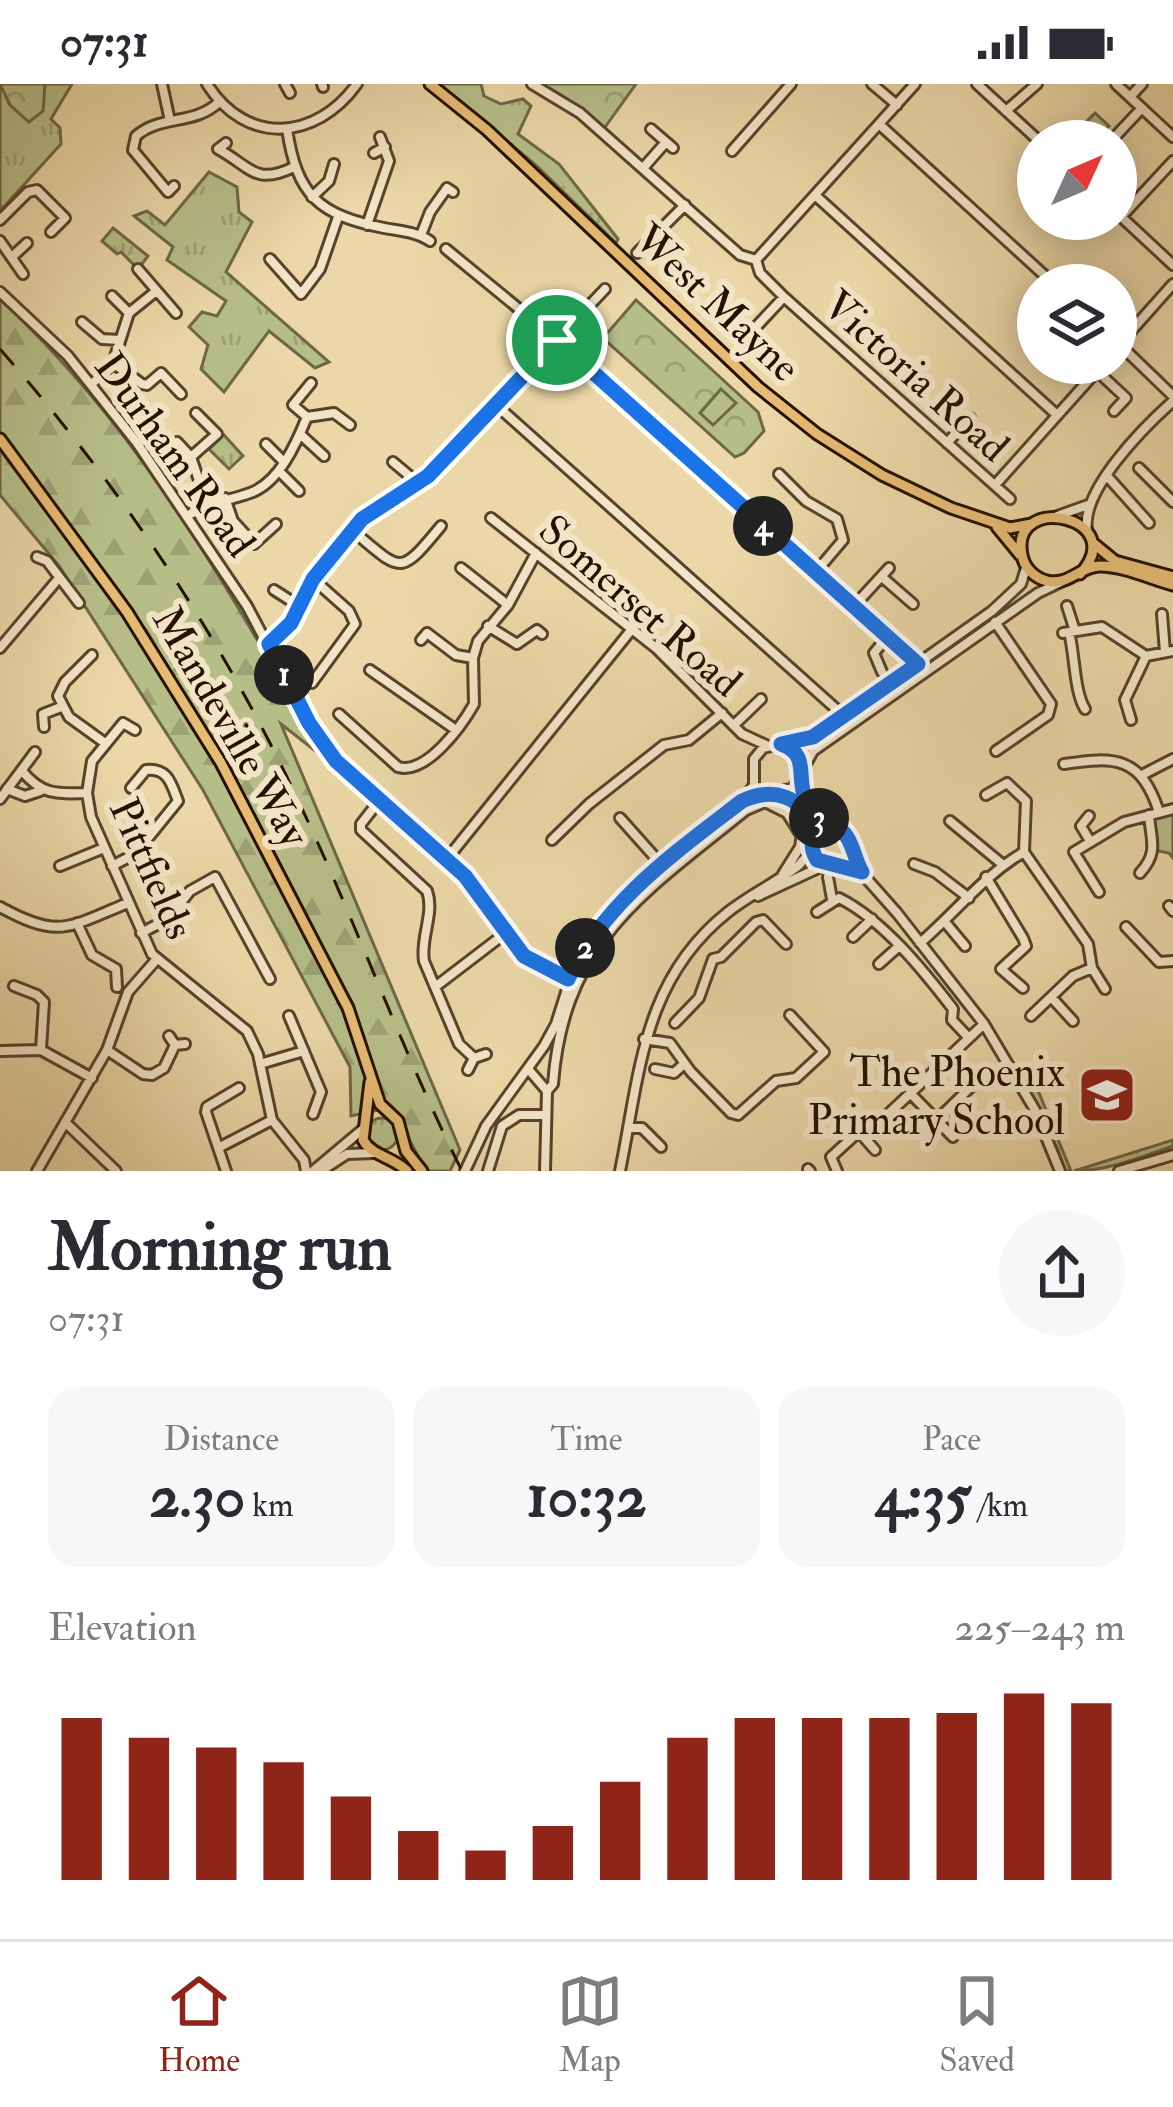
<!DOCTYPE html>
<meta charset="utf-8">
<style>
:root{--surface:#fff;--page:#f7f7f7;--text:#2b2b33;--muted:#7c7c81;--line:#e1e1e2;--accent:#8f2418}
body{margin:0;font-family:"IM FELL Double Pica",serif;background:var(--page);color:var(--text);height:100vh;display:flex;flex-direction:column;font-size:45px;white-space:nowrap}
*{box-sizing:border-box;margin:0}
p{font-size:39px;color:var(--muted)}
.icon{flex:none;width:66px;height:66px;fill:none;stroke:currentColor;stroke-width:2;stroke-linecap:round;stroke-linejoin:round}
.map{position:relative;height:1087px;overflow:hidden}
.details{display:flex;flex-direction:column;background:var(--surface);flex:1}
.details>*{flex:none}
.needle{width:78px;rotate:46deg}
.tools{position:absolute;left:1017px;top:36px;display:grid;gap:24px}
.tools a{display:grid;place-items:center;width:120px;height:120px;border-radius:50%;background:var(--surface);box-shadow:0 6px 30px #0003;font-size:60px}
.pin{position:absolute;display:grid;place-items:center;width:102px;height:102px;color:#fff;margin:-51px;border:6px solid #fff;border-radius:50%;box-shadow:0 3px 12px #0007}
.km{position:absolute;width:60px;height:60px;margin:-30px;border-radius:50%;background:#222;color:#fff;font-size:33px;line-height:60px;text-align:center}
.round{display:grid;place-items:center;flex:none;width:126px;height:126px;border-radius:63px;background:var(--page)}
.head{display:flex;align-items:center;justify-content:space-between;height:204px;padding:0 48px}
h1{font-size:66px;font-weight:800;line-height:90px}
.metrics{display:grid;grid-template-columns:repeat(3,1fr);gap:18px;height:204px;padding:12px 48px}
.metrics div{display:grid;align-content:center;border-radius:30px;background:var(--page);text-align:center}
.metrics b{font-size:60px;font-weight:800}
.metrics small{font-size:33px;font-weight:400}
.metrics p{font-size:33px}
.chart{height:336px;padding:24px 48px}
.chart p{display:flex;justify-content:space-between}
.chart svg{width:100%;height:216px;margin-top:12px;stroke:var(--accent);stroke-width:6}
.status{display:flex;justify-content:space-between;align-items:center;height:84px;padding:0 60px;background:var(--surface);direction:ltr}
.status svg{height:33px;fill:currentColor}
.dock{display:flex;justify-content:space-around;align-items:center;height:168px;border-top:3px solid var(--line);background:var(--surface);font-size:33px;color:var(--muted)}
.dock a{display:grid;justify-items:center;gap:6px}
.dock .active{color:var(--accent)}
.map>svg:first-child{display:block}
.grass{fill:url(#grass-tufts);stroke:#6e6745;stroke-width:3}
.forest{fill:url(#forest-firs);stroke:#6e6745;stroke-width:3}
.park{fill:url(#park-crowns);stroke:#6e6745;stroke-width:3}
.pitch{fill:#b6be88;stroke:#6e6745;stroke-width:3}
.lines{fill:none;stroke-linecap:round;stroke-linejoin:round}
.minor-casing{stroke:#57422b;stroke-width:14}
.major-casing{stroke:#261002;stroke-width:15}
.minor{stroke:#f2e5c6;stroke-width:8}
.major{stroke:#e6bc74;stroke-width:9}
.rail{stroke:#261002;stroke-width:3;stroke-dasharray:21 21;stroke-linecap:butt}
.route-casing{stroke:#fff;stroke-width:24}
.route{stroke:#1a73e8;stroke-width:15}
.labels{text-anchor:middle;stroke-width:12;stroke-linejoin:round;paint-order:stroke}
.street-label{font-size:42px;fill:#261002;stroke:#f2e5c6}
.poi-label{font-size:42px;fill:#261002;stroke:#f2e5c6;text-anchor:end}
</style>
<div class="status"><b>07:31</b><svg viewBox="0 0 49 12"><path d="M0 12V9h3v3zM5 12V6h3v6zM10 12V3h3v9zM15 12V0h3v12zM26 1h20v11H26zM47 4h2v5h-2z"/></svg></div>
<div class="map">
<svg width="1173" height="1087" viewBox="0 0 1173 1087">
<defs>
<pattern id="grass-tufts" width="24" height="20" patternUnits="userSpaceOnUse" patternTransform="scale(3)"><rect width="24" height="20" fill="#b6be88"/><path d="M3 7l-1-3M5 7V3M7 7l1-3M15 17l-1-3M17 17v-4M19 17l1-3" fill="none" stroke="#9ca274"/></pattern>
<pattern id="forest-firs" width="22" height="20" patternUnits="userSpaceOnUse" patternTransform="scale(3)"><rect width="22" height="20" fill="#b6be88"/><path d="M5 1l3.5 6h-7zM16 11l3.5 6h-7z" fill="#9ca274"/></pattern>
<pattern id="park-crowns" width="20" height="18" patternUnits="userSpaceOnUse" patternTransform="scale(3)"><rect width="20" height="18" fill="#b6be88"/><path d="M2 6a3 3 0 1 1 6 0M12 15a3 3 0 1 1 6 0" fill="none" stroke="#9ca274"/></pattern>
</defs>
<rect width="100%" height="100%" fill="#ebd7a7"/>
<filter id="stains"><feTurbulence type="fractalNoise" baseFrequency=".00167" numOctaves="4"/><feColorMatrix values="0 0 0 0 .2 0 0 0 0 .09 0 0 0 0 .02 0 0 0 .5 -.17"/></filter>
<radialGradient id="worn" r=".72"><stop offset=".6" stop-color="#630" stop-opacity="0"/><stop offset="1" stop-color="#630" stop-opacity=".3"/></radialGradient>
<!-- grass -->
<path class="grass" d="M 0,0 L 72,0 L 51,35 L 60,44 L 61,60 L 0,127 Z
M 439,0 L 481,0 L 484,12 L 501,20 L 523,15 L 531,22 L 518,50 L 559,80 L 618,155 L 616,159 L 537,82 Z
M 209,88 L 237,103 L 239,128 L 252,138 L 226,188 L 329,278 L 315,284 L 269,247 L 224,308 L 201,285 L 208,261 L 189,243 L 202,228 L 217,232 L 226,217 L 167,176 L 173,163 L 134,132 L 147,127 L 165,141 Z
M 113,144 L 148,172 L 138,185 L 121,168 L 117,170 L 102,157 Z
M 224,351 L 243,372 L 229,385 L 209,365 Z
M 1028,982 L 1071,1087 L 1062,1087 L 1018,989 Z
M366 1050a16 16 0 1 1 32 0a16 16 0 1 1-32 0Z
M 1173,1056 L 1173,1062 C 1141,1073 1108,1087 1074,1087 Z"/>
<!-- forest -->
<path class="forest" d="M 0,215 C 145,350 229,508 327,676 L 281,640 L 460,1066 L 450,1087 L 426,1087 L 392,1023 L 351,1032 L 350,983 L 203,706 L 59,482 L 0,411 Z"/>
<!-- park -->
<path class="park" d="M 0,0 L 45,0 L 43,27 L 29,38 L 10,21 Z
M 541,0 L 636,0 L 603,46 Z
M 1095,29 L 1109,42 L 1095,57 L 1057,57 L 1067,47 L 1073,51 Z
M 636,216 L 758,328 L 764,347 L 744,369 L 735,373 L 603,254 Z
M 1173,725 L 1173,774 L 1169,769 L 1153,766 L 1149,731 Z"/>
<!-- pitch -->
<path class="pitch" d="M 721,305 L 736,319 L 713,341 L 700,329 Z"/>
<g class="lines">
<!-- minor casing -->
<g class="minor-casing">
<path id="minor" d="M 162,0 L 170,37
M 207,0 C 246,62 316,57 357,0
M 285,0 L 290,9
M 322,0 L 323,3
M 532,0 L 580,29 L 740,171 L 756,176 L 760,189 L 784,213 L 1010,415
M 872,0 L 897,21
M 977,0 L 1039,57
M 1116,0 L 1173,53
M 1130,13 L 1142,0
M 1006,27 L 1037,0
M 879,40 L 1055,201
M 287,45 C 297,112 319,131 384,144 C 400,147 417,148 430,157
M 651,45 L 673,64
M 1111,57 L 1142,24
M 226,59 L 218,65 C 251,83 255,102 294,83
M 732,67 L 791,0
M 374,69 L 385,63
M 644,83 L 666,58
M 174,102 L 168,108 L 133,66 L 136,52 C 162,30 194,42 219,18
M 815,111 L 1057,331
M 312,113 L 329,97 L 334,80
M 1116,128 L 1173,181
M 1121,133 L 1173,77
M 0,136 L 28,108 L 37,106 L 65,134 L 51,148
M 367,141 L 389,77 L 380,53
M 421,151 L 430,128 L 447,104 L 453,108
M 0,157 L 23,190
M 446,165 L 557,256 L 918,580
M 637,169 L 685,121
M 13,172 L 27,159
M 270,175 L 301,210 L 320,185 L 338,133
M 756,176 L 915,0
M 138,185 L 176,229
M 0,208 L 68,272 L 137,359 L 247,522 L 309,639 L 336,677 L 463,790 L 484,814 L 524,872 L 568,895
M 112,212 L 129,229
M 82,238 L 102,255 L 120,256
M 754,245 L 784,213
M 1132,246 L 1173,200
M 1116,257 L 1173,312
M 113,279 L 142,300 L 147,301 L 161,289 L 181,310
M 1097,287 L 1126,314 L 1114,327
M 92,300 L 113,279 L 129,229 L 155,208
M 494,319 L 844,632
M 307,333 L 334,329 L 350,341
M 300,350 L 324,372
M 177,358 L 191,373 L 207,420
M 947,359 L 970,334
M 266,360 L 283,377
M 191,373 L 217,350 L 196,329
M 393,378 L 418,399
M 1139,384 L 1173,418
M 279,387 L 299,407
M 779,390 L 806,417 L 837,435 L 843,456 L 815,489
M 1107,392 L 1149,439
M 995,401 L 1104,279
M 225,414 L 233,437 L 254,460 L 276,440
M 187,432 C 211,417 225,418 250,409 C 279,399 296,360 307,333 L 293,321 L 311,299
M 1057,432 L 1088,421
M 491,434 L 656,564 L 742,650 L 766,661
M 1087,446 C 1081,406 1144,343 1173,317
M 353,447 C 402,488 399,493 441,442
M 37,473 L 47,477 L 79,519
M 461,484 L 508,521
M 882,493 L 913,520
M 274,506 L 299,522
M 854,522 L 889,484
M 1067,522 L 1075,547
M 1162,530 L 1165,568
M 995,538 L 1051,620 L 1048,631 L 996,667
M 488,542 L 517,560 L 537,546 L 542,550
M 1069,548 C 1075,571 1074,607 1085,625
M 1063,549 L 1102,543 L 1146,572
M 421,556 L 427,549 L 456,571 L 473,574
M 269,560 L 291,539 L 313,495 L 362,435 L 428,392 L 605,205
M 0,564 L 59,494
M 92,571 L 65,598 L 58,612 L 69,633 L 105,659
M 370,586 L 456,646
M 882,588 L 874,569 L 888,552
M 312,599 L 355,540 L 349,527 L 313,495
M 339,630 L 398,683 C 426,691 461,643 474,620 L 473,574 L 478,557 L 508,521 L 536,469
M 1131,636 L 1125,616 L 1146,572 L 1173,567
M 734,641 L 761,615
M 44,643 L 43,630 L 61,623
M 135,646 L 123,639 L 92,677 L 87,709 L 91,733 L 152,870 L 247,947 L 258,970 L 272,1036 L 304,1076 L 306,1087
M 782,660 C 814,674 794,711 818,734 C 825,741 836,743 844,748 L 860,785
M 1064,680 C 1116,672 1141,673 1159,728
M 22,687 C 42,711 56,710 87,709
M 1142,691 L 1173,675
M 7,705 L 25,712 L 40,707
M 747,711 L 754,701 L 754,675 L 763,664 L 817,651 L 992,527 L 1021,500 L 1026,484
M 782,711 L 804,729 L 811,755
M 0,715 L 35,668
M 379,717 L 361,740 L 361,746 L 427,807 C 435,829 420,854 424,877 L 459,960 L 474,974 L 468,986
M 1089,732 L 1081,742 L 1090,757
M 620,734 L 661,780
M 950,737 L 1002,780
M 552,756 L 589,720 L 664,661 L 689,656 L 722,629
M 1024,768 L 1088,860 L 1092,884 L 1073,892 L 1031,932
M 446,776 L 632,545
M 914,780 L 935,788 L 969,814
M 60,782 L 104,764
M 112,782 L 135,770 L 178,717 C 171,699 168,684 146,686 L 131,704
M 1140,789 C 1159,768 1151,757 1149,731
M 783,790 L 800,763 L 802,750
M 828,793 L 832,815
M 986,793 L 1023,854 L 1026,862 L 1001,885 L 1023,904
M 1099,808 L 1074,768 L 1124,738 L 1173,725
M 758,812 L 825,781
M 1169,822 L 1173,827
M 0,823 C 60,856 68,843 128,819
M 817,828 L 839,814 C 883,836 923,886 953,925 L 952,936 L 969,954
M 945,838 L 965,862
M 77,839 L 92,871 L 116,885 L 117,903
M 1126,843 L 1159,878 L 1173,877
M 141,849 L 168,835 L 190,807 L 215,793 L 270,895
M 853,853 L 872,835
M 920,859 C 955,829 984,791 1024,768 L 1026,717 L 1007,699 L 986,711
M 879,880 L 898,863
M 1092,884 L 1105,905
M 14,902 L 37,911 L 44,918 L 41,965
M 435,903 L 507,848
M 1052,914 L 1073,937
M 289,932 L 321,1008 L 313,1030
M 675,939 L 699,914 L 713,875 L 721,873 L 756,838 L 763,836 L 786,860
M 169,952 L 175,961 L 185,960
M 644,955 L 670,959 L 691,988 L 731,1029 L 738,1031 L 776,997 L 796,994 L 824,968 L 790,931
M 107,966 L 143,990 L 152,991 L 164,984 L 175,961
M 0,967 L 41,966 L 92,994
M 474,974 L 486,970
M 260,980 L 304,967
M 655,985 L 674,989 L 684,980
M 529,986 L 547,1007
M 911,1010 L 953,1053
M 937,1036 L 989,985
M 65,1038 L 116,1087
M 628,1044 L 642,1044 L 661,1063
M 861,1050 L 875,1066
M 220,1063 L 272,1036
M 808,1085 L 810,1087
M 37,1087 L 107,966 L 128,908 L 156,876
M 226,1087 L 206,1028 L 207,1023 L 239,1004
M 313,1087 L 363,1045
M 321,1087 L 347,1070 L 375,1069
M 465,1087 L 486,1042 L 544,962 L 556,940 L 574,883 L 612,828 L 644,795 L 742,717 L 793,704 L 813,667 L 1038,509 L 1061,498
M 488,1087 L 502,1042 L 519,1031 L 546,1031
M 545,1087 L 547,1007 L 553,1000 C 564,856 644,809 746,726 L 765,718 L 787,729 L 817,776 L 858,785 L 897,829 L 984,940 L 1035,1026 L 1060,1087
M 620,1087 C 640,990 642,896 728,828 C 750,811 775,799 798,782 L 807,772 L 817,748 L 834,743
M 837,1087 L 831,1073 L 855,1051 L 868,1049 L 984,940
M 1119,1087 L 1173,1071"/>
</g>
<!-- major casing -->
<g class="major-casing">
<path id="major" d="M 430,0 L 487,46 L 758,303 L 817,350 L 882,391 L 951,424 L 1010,444 L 1032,440
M 0,355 L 127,528 L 221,679 L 348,924 L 380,1020 L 398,1037 L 406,1067 L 422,1087
M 997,443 L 1020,471
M 1093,459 L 1115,477 L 1173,493
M 1080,490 C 1132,433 1009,407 1022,471 C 1024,484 1035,494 1047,497 C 1069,502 1080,482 1100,482 C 1123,482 1151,495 1173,501
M 370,998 L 363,1056 C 372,1072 393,1073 407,1087"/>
</g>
<!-- minor -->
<use href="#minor" class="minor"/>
<!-- major -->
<use href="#major" class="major"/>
<!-- rail -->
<path class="rail" d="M 0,265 C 119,401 219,549 296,712 C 355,835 401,965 462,1087"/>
</g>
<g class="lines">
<!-- route casing -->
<g class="route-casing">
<path id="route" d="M 557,256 L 918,580 L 813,653 L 781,660 C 811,671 795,693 806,716 C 817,741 839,738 847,753 C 854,764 855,776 862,788 L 817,776 C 810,765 813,759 811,747 C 805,711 772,703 742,717 C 676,768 605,817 568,895 L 524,872 L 465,792 L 336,677 L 309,639 L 269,560 L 291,539 L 313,495 L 362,435 L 428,392 Z"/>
</g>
<!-- route -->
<use href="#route" class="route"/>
</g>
<!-- icons -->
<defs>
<g id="school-square" transform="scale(3)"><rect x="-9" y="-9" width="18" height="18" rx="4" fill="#8f2418" stroke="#f2e5c6"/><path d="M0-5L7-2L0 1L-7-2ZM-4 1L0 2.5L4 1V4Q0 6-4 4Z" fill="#fff"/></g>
</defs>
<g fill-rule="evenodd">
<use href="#school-square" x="1107" y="1011"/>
</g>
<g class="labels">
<!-- street labels -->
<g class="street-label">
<text transform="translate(718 218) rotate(43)" y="15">West Mayne</text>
<text transform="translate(917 291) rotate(42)" y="15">Victoria Road</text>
<text transform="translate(176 370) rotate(54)" y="15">Durham Road</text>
<text transform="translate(641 521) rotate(41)" y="15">Somerset Road</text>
<text transform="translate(232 642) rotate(60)" y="15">Mandeville Way</text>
<text transform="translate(153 784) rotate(66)" y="15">Pittfields</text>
</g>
<!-- poi labels -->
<g class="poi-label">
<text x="1065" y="1002">The Phoenix<tspan x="1065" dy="48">Primary School</tspan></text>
</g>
</g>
<rect width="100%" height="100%" filter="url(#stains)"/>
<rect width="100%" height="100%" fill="url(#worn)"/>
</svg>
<div class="tools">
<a><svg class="needle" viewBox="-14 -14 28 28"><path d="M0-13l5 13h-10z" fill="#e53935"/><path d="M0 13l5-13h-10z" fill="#7c7c81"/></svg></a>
<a><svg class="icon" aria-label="layers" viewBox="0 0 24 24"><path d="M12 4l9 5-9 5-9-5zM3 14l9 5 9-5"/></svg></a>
</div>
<div class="pin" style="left:557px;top:256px;background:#1e9e55"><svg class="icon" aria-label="arrive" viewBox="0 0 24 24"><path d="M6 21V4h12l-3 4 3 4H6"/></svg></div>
<b class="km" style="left:284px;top:591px">1</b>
<b class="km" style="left:585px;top:864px">2</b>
<b class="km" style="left:819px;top:734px">3</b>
<b class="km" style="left:763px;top:442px">4</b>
</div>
<section class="details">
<div class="head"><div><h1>Morning run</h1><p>07:31</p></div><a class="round"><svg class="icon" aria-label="share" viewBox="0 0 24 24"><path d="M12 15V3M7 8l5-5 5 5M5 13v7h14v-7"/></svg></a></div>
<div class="metrics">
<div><p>Distance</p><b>2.30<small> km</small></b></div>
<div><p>Time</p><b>10:32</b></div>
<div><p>Pace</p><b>4:35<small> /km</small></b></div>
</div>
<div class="chart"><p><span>Elevation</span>225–243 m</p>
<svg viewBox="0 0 160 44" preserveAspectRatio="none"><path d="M5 44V11M15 44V15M25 44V17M35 44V20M45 44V27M55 44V34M65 44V38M75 44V33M85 44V24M95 44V15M105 44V11M115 44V11M125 44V11M135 44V10M145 44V6M155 44V8"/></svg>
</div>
</section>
<nav class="dock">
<a class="active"><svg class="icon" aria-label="home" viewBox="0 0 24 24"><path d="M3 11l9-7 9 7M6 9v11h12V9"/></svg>Home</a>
<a><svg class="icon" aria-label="map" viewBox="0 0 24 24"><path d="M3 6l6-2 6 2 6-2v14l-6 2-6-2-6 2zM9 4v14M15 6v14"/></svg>Map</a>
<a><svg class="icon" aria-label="saved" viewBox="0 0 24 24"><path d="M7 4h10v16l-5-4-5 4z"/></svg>Saved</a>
</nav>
